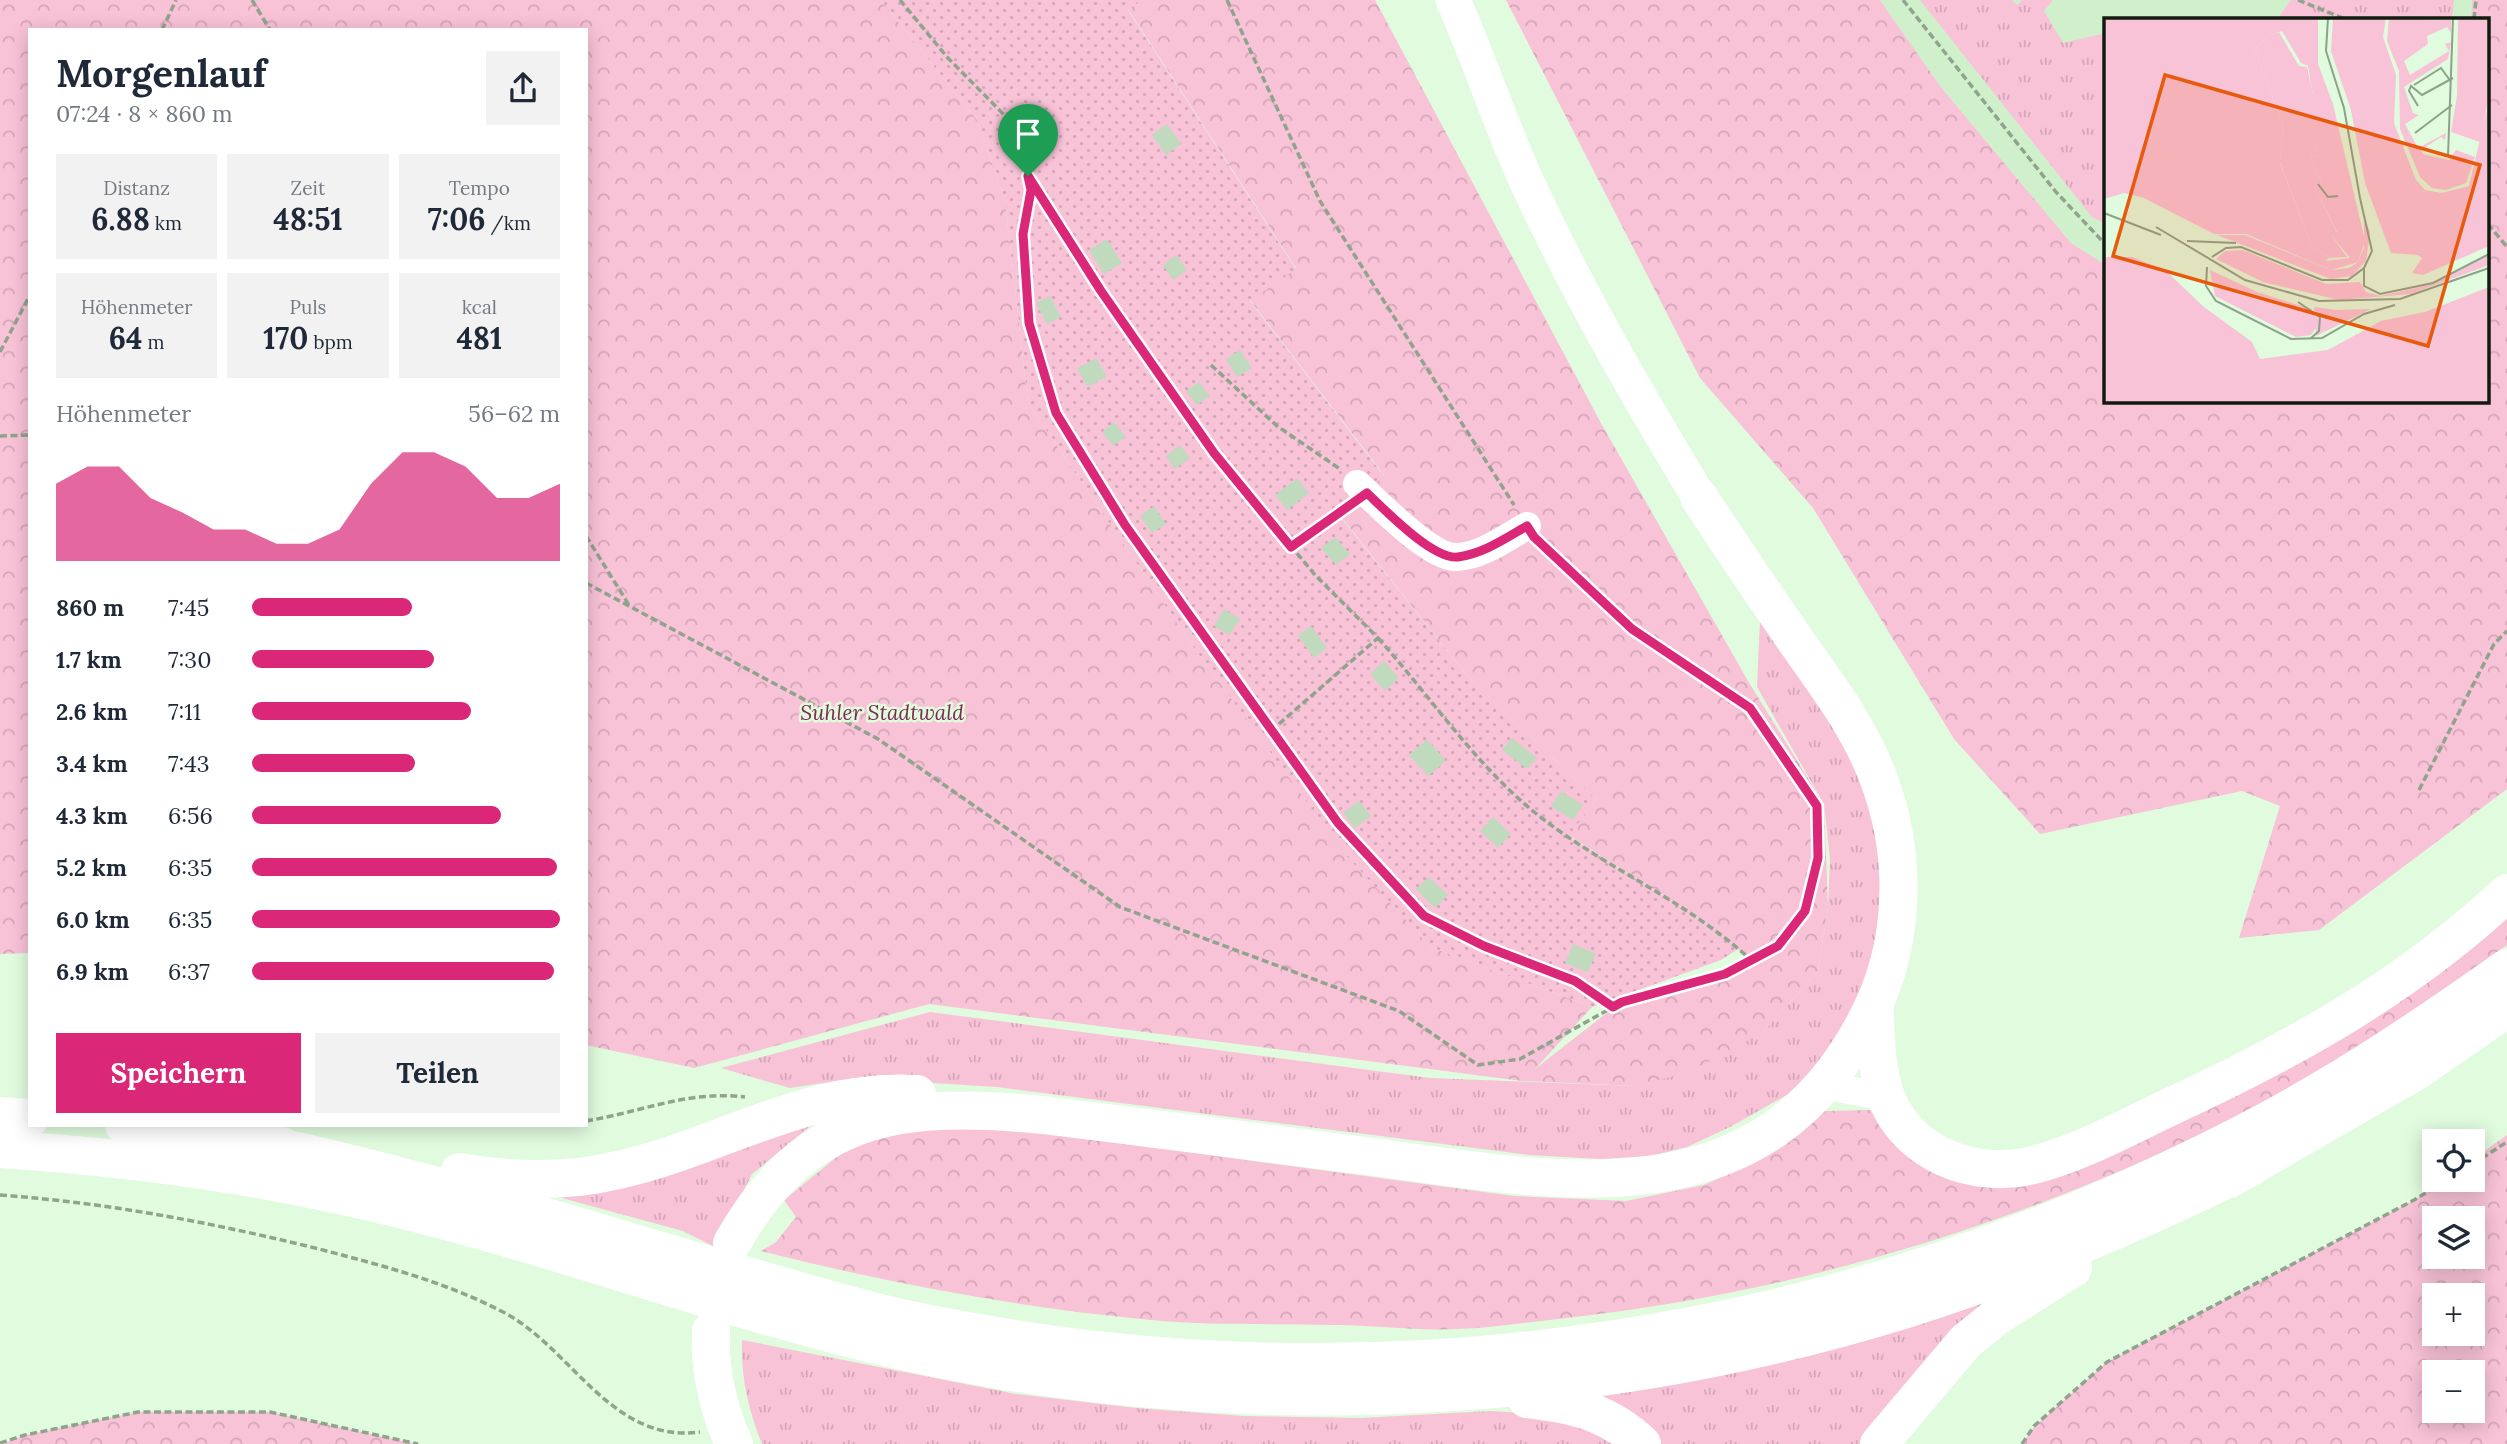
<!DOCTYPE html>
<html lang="de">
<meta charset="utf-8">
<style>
:root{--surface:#fff;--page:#f2f2f3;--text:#1f2937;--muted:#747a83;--accent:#db2777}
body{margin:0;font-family:Lora,serif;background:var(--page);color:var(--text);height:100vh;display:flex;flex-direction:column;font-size:26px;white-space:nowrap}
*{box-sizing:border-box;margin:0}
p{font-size:23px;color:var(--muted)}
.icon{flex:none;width:38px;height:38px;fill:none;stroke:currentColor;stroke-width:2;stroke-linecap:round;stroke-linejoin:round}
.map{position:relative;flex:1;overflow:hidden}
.sheet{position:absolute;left:28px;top:28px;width:560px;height:1099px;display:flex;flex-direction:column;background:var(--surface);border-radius:0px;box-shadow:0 4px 18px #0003}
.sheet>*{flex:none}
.controls{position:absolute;left:2422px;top:1129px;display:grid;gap:14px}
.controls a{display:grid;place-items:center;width:63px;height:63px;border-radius:0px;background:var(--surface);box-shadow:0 4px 18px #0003;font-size:35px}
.pin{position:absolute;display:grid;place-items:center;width:60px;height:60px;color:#fff;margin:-72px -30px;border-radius:50% 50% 50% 0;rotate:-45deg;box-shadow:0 0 7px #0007}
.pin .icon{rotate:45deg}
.round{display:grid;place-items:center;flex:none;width:74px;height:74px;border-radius:0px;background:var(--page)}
.overview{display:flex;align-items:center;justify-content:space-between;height:119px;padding:0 28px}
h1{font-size:38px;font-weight:700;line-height:52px}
.figures{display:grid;grid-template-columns:repeat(3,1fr);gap:10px;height:119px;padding:7px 28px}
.figures div{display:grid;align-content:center;border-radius:0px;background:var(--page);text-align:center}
.figures b{font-size:30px;font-weight:700}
.figures small{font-size:19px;font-weight:400}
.figures p{font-size:19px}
.chart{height:196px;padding:14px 28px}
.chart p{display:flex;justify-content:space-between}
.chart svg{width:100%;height:126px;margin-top:7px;fill:var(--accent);opacity:.7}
.button{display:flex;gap:14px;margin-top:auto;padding:14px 28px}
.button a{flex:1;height:80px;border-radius:0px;background:var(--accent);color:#fff;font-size:28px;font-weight:700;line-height:80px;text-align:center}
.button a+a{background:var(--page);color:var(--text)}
ul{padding:0 28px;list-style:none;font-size:23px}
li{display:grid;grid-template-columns:112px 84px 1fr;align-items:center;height:52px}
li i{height:18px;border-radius:9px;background:var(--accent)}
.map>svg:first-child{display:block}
.built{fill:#d0f0cc}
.grass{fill:url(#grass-tufts)}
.forest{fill:url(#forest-crowns);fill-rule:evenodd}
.garden{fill:url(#garden-dots)}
.building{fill:#c0dabd}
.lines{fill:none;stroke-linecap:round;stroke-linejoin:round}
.path{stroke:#8fa38d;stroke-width:3.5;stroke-dasharray:7 3.5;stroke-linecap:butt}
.minor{stroke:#fff;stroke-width:28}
.major{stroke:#fff;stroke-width:35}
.highway{stroke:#fff;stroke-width:38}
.route-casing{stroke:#fff;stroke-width:14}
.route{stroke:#db2777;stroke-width:9}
.labels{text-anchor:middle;stroke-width:5;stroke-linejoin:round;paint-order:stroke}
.park-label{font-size:21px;font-style:italic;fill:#7f2a54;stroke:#e0fbdd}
.inset-road{fill:none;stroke:#8ea18b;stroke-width:2}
.view{fill:#e8590c;fill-opacity:0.15;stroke:#e8590c;stroke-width:3.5}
.inset-edge{fill:none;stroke:#121b11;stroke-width:3.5}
</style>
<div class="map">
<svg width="2507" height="1444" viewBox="0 0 2507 1444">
<defs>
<pattern id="grass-tufts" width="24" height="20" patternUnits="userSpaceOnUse" patternTransform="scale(1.75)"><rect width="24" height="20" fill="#f8c2d7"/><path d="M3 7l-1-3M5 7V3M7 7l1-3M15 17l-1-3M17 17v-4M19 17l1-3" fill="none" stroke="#d4a6b8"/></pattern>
<pattern id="forest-crowns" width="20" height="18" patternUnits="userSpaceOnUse" patternTransform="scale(1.75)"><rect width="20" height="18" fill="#f8c2d7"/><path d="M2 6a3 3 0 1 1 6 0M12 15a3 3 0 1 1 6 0" fill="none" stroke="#d4a6b8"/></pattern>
<pattern id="garden-dots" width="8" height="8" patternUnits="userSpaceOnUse" patternTransform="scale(1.75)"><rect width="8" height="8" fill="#f8c2d7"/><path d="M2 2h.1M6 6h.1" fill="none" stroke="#d4a6b8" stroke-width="1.8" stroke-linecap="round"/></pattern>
</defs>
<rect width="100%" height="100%" fill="#e0fbdd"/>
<!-- built -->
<path class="built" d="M 1880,0 L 2472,0 L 2471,19 L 2106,19 L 2106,265 L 2071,243 L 1940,86 Z"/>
<!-- grass -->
<path class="grass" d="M 1920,0 L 2012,0 L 2017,5 L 2022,0 L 2053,0 L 2044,11 L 2063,43 L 2106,33 L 2106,224 L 2092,217 Z
M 2291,0 L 2454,0 L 2452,19 L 2277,19 Z
M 1760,621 L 1844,727 L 1882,839 L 1877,949 L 1859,1003 L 1801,1087 L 1732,1126 L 1687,1147 L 1651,1156 L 1601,1159 L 1529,1155 L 997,1087 L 855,1078 L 790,1088 L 721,1068 L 930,1012 L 1430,1078 L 1636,1086 L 1762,1033 L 1818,971 L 1828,907 L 1830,859 L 1824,804 L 1757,687 Z
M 814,1123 L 752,1174 L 733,1211 L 719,1249 L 683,1231 L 547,1194 Z
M 2008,1293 L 1870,1444 L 1653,1444 L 1585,1398 L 1624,1392 Z
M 742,1340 L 1016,1394 L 1136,1408 L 1243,1416 L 1361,1418 L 1491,1411 L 1566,1416 L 1619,1444 L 762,1444 C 748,1409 741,1378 742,1340 Z"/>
<!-- forest -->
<path class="forest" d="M 0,0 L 881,0 L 977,120 L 1005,201 L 1028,403 L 1190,642 L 1344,852 L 1431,947 L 1592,1007 L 1535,1069 L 1613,1008 L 1750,960 L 1710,925 L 1568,835 L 1597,800 L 1469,678 L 1339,514 L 1384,475 L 1250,300 L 1296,268 L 1128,9 L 1142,0 L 1375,0 L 1602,425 L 1748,681 L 1824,804 L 1828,907 L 1818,971 L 1762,1033 L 1689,1072 L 1636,1086 L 1522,1081 L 929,1004 L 694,1068 L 586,1045 L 586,30 L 30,30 L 30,953 L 0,954 Z
M 1506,0 L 1880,0 L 1940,86 L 2071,243 L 2106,265 L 2106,401 L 2488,401 L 2488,19 L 2471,19 L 2472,0 L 2507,0 L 2507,789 L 2319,930 L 2239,938 L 2280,806 L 2242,791 L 2040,834 L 1954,739 L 1813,508 L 1700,378 Z
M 2507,904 L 2507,945 C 2429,999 2351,1056 2267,1101 C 2048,1216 1812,1291 1566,1318 C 1529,1322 1492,1328 1456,1329 C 1416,1331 1375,1325 1336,1325 C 1275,1323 1212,1326 1151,1320 C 1020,1308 888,1283 761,1251 L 776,1242 L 796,1217 L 784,1200 L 838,1156 L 871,1139 L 939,1126 L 1045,1133 L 1514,1196 L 1626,1201 L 1704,1185 L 1752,1163 L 1797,1135 L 1824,1111 L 1874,1110 C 1922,1174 1933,1186 2015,1184 Z
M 2507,1135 L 2507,1444 L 2022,1444 L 2035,1426 L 2107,1362 L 2414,1200 L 2444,1180 L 2473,1180 L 2473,1159 ZM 2473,1218 L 2473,1256 L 2434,1256 L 2434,1218 ZM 2473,1295 L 2473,1334 L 2434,1334 L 2434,1295 ZM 2473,1372 L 2473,1410 L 2434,1410 L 2434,1372 Z
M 138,1412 L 270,1412 L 417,1444 L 2,1444 L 25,1435 Z"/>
<!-- garden -->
<path class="garden" d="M 881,0 L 1142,0 L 1128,10 L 1296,269 L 1250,301 L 1384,476 L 1339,515 L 1469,678 L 1597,800 L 1568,836 L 1710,925 L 1738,949 L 1721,960 L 1592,1007 L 1431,947 L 1344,853 L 1190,642 L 1028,403 L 1005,201 L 977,120 Z"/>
<!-- building -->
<path class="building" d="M 1167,124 L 1181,144 L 1166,155 L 1152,135 Z
M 1107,239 L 1122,263 L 1104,274 L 1089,250 Z
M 1176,255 L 1187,270 L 1173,280 L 1163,265 Z
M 1050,296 L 1061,317 L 1047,324 L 1036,303 Z
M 1240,350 L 1252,368 L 1237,377 L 1226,359 Z
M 1096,358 L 1107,376 L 1088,387 L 1077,369 Z
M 1199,382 L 1210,396 L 1197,405 L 1186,391 Z
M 1114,422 L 1126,437 L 1113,446 L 1102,432 Z
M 1180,445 L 1190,458 L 1175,469 L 1166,456 Z
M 1297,478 L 1309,493 L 1287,510 L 1275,495 Z
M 1154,506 L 1166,524 L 1152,533 L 1140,516 Z
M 1335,537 L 1350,554 L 1336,565 L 1321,548 Z
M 1224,609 L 1240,619 L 1229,635 L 1214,626 Z
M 1311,626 L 1327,648 L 1314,658 L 1298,636 Z
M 1384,661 L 1399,678 L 1385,691 L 1370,674 Z
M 1512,738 L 1537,758 L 1527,769 L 1502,750 Z
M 1427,739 L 1446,761 L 1428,776 L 1409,755 Z
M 1561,791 L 1583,805 L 1573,820 L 1551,806 Z
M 1359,801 L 1371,816 L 1355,828 L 1343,813 Z
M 1493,817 L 1511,834 L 1498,848 L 1480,831 Z
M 1429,877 L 1448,895 L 1435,908 L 1416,889 Z
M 1573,944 L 1596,954 L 1588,972 L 1565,963 Z"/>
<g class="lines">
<!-- path -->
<path class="path" d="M 252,0 L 270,30
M 900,0 L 947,57 L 1021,132 L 1031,190 L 1023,234 L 1029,323 L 1056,413 L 1125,525 L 1338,823 L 1425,916 L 1484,945 L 1575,981 L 1613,1007
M 1227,0 L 1320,201 L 1514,505
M 1903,0 L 2056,192 L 2106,245
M 2298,0 L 2345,19
M 2474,19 L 2476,0
M 162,30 L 176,0
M 1030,177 L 1101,291 L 1214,453 L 1315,575 L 1378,638 L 1272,730
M 2488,224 L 2507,247
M 0,352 L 30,295
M 1211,365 L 1277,426 L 1340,469
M 0,436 L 30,435
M 586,536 L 629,605
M 1291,546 L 1347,507
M 586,583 L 878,739 L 1120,907 L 1399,1011 L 1478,1065 L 1520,1059 L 1622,1002 L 1725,974 L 1778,946 L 1805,911 L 1818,858 L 1817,806 L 1750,708 L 1632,629 L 1541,543
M 1378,638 C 1431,697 1475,765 1539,816 C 1607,869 1687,901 1751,960
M 2419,790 L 2494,644 L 2507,631
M 586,1121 C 641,1112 689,1090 745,1097
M 2473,1164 L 2507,1142
M 0,1195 C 109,1203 214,1223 319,1249 C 384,1266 446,1282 505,1313 C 572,1349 612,1444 700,1432
M 0,1443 L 25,1435 L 138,1412 L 270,1412 L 418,1444
M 2022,1444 L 2034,1426 L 2107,1362 L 2414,1200 L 2447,1180"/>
<!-- minor -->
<path class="minor" d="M 1357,484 C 1377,502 1431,559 1457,557 C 1482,556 1507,537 1527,526
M 1822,1085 L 1886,1097"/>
<!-- major -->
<path class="major" d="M 1453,0 C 1479,59 1499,120 1525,178 C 1576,289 1636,393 1699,497"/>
<!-- highway -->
<path class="highway" d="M 1875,1005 C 1875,1035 1876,1065 1885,1094 C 1906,1154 1975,1180 2033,1165 C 2081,1153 2129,1126 2174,1105 C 2295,1049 2409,985 2507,893
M 0,1116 L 30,1118
M 124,1125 L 282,1146
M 256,1142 C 419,1176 577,1227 737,1273 C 798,1290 859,1310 920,1322 C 1381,1416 1853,1342 2267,1121 C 2351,1076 2429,1023 2507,968
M 0,1149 C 121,1157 239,1172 357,1199 C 527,1237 691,1299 860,1341 C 1200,1425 1571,1413 1906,1309 C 2025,1272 2138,1223 2250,1168
M 459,1172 C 512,1181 565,1183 618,1170 C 721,1147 808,1087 917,1094
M 2229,1179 L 2418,1070 L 2507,1008
M 732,1243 C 807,1110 904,1102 1043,1115 C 1151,1128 1258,1142 1366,1156 C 1555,1181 1759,1227 1866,1021 C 1906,946 1908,856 1878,777 C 1860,729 1828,686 1798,644 C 1765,596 1731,547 1699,497
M 711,1331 C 709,1371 718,1408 734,1444
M 1527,1399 C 1573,1404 1608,1412 1642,1444
M 1879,1444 L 1966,1341 L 1996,1317 L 2073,1268"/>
</g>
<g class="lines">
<!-- route casing -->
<g class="route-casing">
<path id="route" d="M 1028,176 L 1101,291 L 1214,453 L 1291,547 L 1367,493 C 1385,510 1433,560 1458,557 C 1483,554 1506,538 1527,526 L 1534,537 L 1632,629 L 1750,708 L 1817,806 L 1818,858 L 1805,911 L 1778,946 L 1725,974 L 1622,1002 L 1613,1007 L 1575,981 L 1484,946 L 1424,916 L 1338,823 L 1125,525 L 1056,413 L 1029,323 L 1023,234 L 1031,190 Z"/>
</g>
<!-- route -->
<use href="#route" class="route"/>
</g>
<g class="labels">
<!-- park labels -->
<g class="park-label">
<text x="882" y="720">Suhler Stadtwald</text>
</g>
</g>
<!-- overview -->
<g transform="translate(2104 18)">
<rect width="385" height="385" fill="#e0fbdd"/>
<path d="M 285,0 L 347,2 L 347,15 L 343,9 L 323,18 L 324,26 L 300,43 L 306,57 L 345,33 L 341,26 L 347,24 L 344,41 L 300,69 L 309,95 L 315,97 L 301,106 L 314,130 L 342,115 L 341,122 L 337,119 L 317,132 L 319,136 L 345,142 L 352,132 L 371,139 L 362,165 L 342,172 L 328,170 L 316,159 L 296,111 L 295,53 L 283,23 ZM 354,0 L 385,0 L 385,77 L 376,124 L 347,114 L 353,78 ZM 260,198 L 266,214 L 262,243 L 248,258 L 227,261 L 113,217 L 141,217 L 227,252 L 245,250 L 254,244 L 260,230 ZM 106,252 L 153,274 L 207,291 L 214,307 L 207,317 L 192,319 L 111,278 ZM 210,289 L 233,292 L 267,291 L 212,318 Z" fill="#f8c2d7"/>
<path d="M 0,0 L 214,0 L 214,46 L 229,86 L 261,223 L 254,244 L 227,252 L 142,216 L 110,216 L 40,180 L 20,175 L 0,181 ZM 178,13 L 197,45 L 204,48 L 212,95 L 202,99 L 214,137 L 207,140 L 218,166 L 211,170 L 233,214 L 228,218 L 246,240 L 221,243 L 225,240 L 207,227 L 176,145 L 179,107 L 151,32 L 163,17 ZM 229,0 L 282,0 L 279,19 L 292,57 L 290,105 L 312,162 L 321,172 L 338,175 L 365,168 L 385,83 L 385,228 L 319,257 L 308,255 L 318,240 L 314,237 L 287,235 L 261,165 L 247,92 L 227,33 ZM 139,232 L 222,266 L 256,264 L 262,274 L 276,278 L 330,266 L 385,237 L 385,247 L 306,276 L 235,282 L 159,264 L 112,241 L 121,233 ZM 0,239 L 28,239 L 61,252 L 100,289 L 148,324 L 156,341 L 224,332 L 277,303 L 321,294 L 385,269 L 385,385 L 0,385 Z" fill="#f8c2d7" fill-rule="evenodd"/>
<path d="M 175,14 L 195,48 L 203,49 L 213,95 L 203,99 L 214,137 L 207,140 L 218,166 L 211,170 L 233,215 L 228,218 L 243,239 L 225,240 L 207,227 L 176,144 L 179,107 L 151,32 L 163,17 Z" fill="#f8c2d7"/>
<path class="inset-road" d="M 224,0 L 222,33 L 240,90 L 256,180M 310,67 L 337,50 L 345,61M 314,88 L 305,73 L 307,68 L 318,77 L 349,60M 311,115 L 348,87M 344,138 L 349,0M 214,166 L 224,179 L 234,178M 0,195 L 57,217M 52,209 L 141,262 L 215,283 L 296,281 L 385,250M 83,223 L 132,225M 108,239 L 122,230 L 137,229 L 218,262 L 244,262 L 260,250 L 268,233 L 256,180M 103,249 L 102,268 L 112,283 L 187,321 L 218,320 L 260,296 L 291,287M 260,250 L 260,268 L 276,276 L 329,265 L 385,236M 194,284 L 216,299 L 215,313 L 207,320"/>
<path class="view" d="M 61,57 L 376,147 L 324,328 L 9,238 Z"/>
<rect width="385" height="385" class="inset-edge"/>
</g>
</svg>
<div class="controls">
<a><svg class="icon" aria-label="locate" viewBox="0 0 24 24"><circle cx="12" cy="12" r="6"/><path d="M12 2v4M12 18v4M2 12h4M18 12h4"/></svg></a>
<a><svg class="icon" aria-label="layers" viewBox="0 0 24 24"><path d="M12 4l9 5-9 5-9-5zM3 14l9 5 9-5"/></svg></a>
<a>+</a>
<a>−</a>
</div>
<div class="pin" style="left:1028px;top:176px;background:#1e9e55"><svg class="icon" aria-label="arrive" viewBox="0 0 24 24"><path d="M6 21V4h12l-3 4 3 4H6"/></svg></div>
<section class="sheet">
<div class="overview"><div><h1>Morgenlauf</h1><p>07:24 · 8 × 860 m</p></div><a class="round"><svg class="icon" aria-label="share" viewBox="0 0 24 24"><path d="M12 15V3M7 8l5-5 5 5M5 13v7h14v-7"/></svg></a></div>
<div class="figures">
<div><p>Distanz</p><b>6.88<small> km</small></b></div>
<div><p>Zeit</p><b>48:51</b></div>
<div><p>Tempo</p><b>7:06<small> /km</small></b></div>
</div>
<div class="figures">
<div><p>Höhenmeter</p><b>64<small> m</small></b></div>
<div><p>Puls</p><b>170<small> bpm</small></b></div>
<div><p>kcal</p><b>481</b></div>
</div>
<div class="chart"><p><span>Höhenmeter</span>56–62 m</p>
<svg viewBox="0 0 160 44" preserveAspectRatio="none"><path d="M0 44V17L10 11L20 11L30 22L40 27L50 33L60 33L70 38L80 38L90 33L100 17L110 6L120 6L130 11L140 22L150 22L160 17V44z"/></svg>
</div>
<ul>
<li><b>860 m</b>7:45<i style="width:52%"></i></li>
<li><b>1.7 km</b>7:30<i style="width:59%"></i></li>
<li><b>2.6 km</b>7:11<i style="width:71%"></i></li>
<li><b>3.4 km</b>7:43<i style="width:53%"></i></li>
<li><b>4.3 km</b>6:56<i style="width:81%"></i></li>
<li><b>5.2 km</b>6:35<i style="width:99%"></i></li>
<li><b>6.0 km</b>6:35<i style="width:100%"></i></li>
<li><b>6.9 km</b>6:37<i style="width:98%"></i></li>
</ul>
<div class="button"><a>Speichern</a><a>Teilen</a></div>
</section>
</div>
